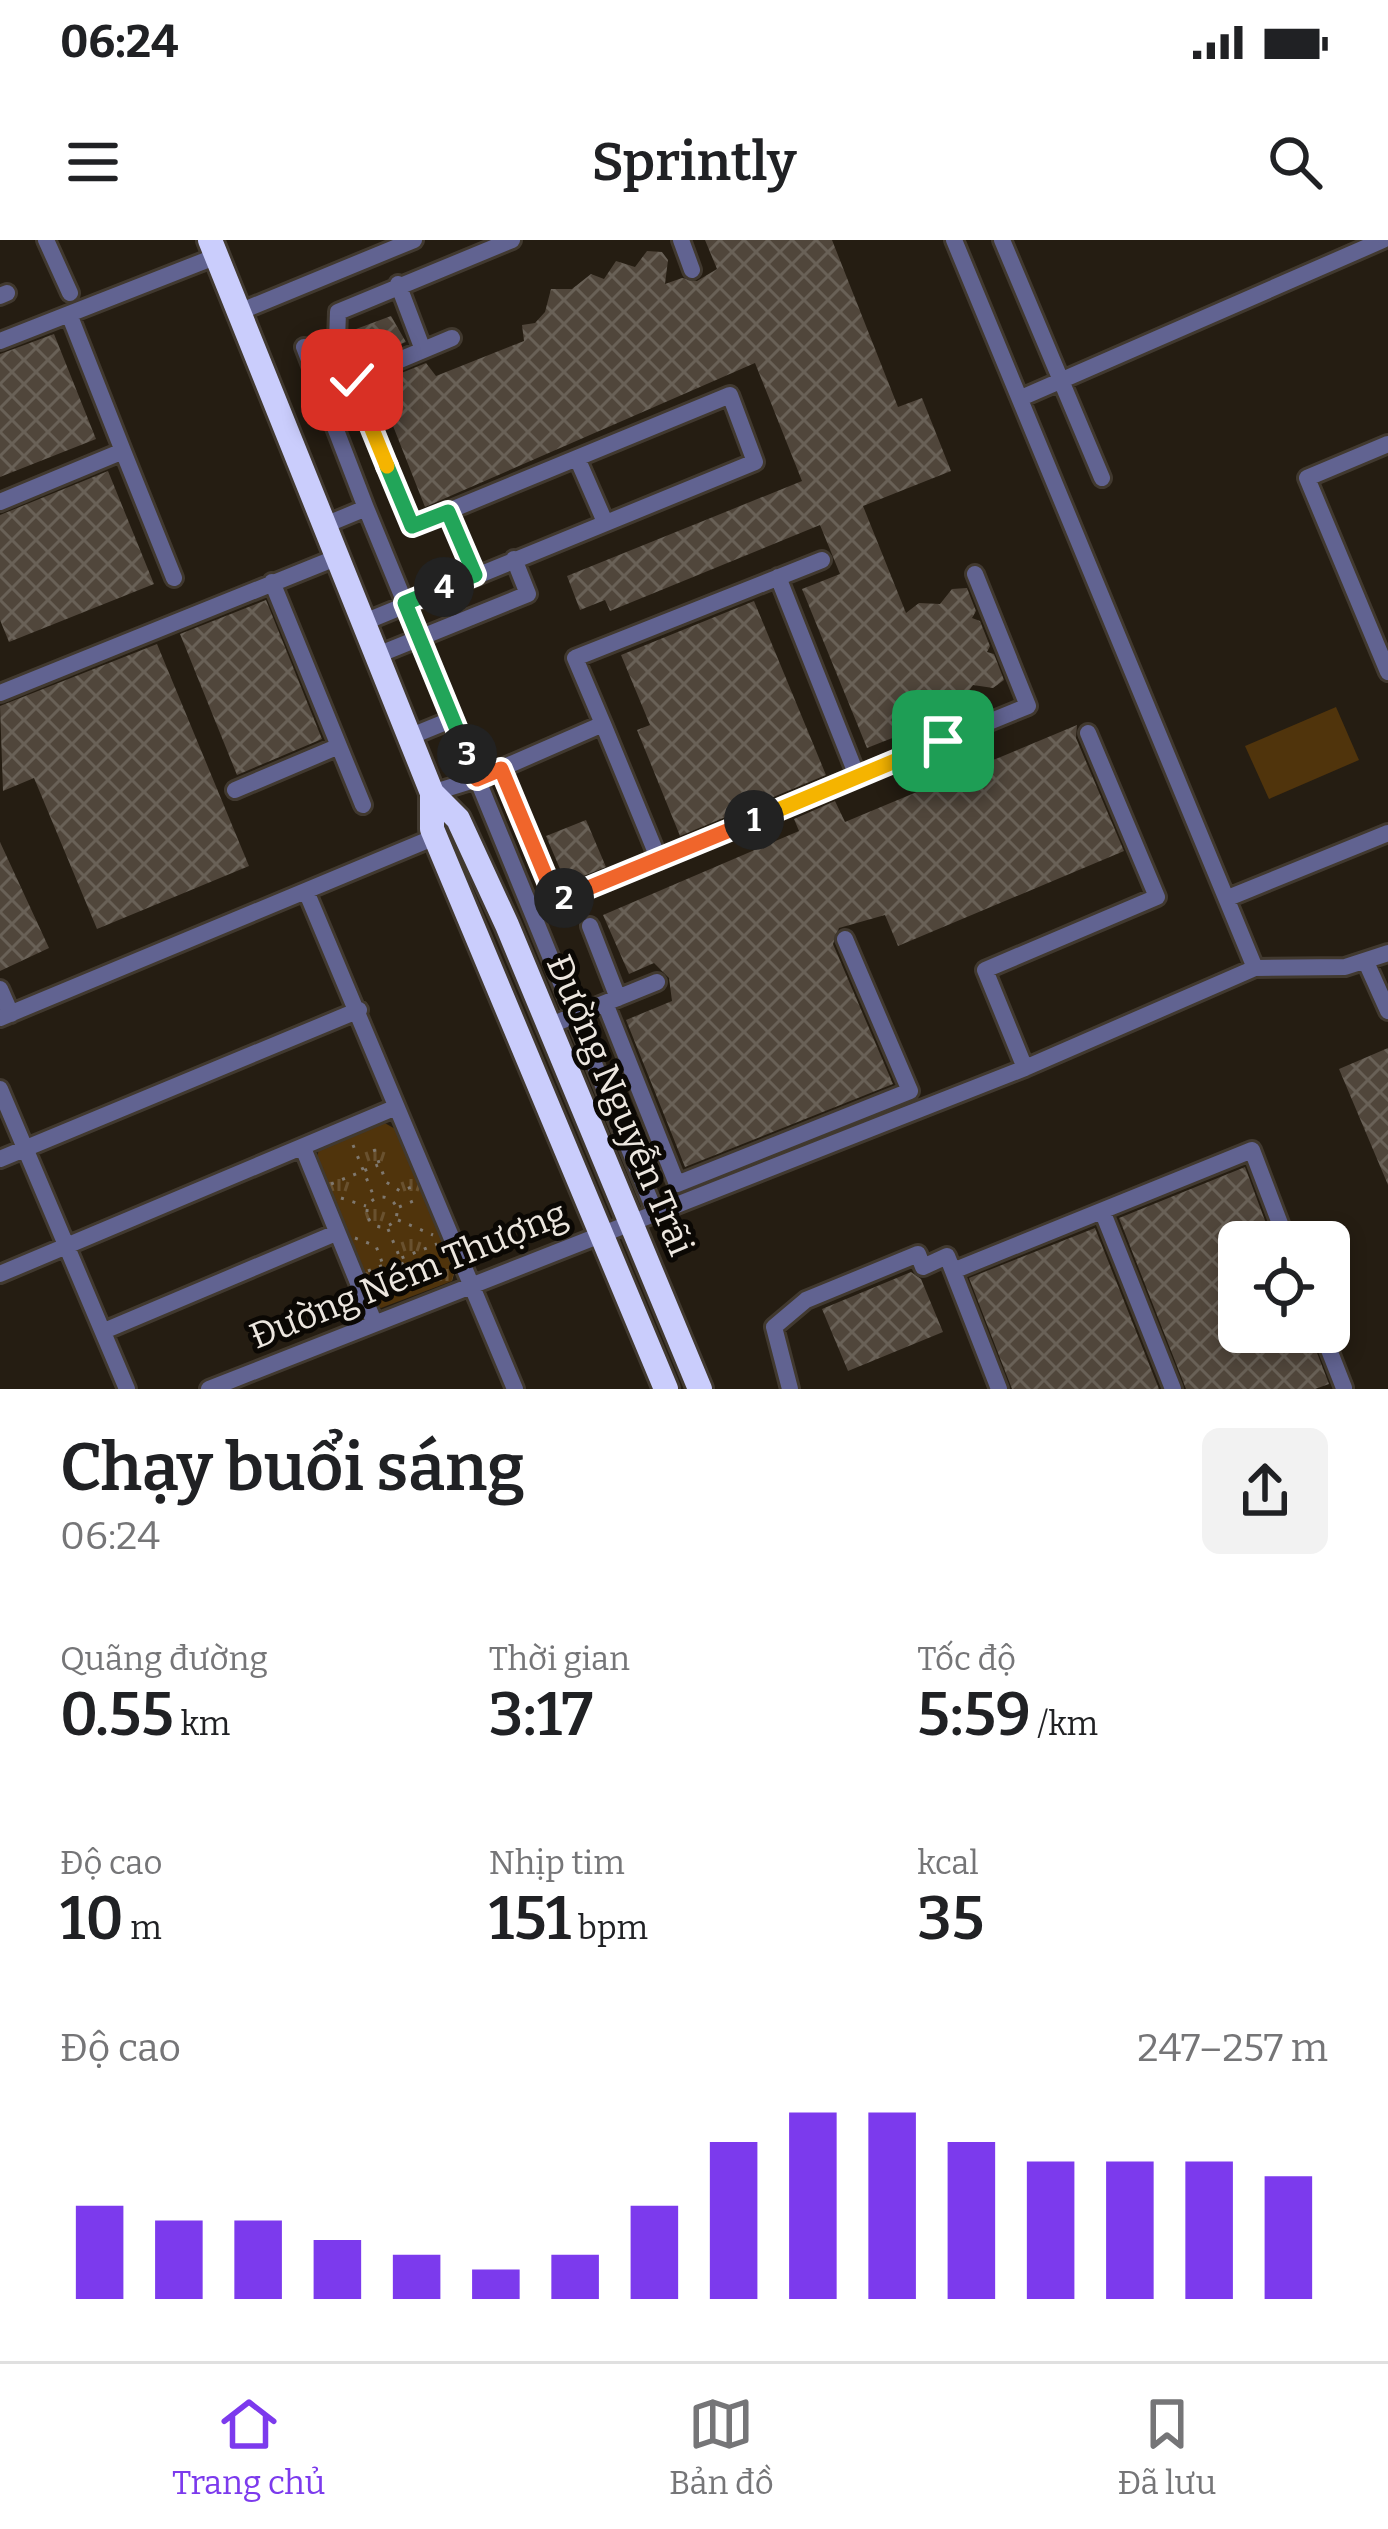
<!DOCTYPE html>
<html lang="vi">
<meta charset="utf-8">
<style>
:root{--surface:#fff;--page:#f2f2f2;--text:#202124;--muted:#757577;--line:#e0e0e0;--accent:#7c3aed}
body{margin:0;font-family:Bitter,serif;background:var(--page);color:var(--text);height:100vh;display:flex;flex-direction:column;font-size:45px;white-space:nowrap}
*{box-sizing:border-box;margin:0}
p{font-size:39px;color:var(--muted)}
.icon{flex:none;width:66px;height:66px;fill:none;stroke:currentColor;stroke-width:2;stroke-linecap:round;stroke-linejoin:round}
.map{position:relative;height:1149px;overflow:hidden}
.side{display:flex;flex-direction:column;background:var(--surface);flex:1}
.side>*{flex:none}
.tools{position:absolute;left:1218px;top:981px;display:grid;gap:24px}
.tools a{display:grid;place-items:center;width:132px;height:132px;border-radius:18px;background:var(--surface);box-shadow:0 6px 18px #0003;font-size:60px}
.pin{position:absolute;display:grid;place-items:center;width:102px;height:102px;color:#fff;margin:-51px;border-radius:24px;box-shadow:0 6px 18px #0006}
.km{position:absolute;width:60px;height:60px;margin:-30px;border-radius:50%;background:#222;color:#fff;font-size:33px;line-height:60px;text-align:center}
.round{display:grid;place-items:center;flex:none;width:126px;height:126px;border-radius:18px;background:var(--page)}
.head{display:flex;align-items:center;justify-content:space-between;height:204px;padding:0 60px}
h1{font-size:66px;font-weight:600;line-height:90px}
.figures{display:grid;grid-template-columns:repeat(3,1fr);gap:18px;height:204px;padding:12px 60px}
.figures div{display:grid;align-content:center}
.figures b{font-size:60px;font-weight:600}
.figures small{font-size:33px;font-weight:400}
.figures p{font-size:33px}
.chart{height:336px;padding:24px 60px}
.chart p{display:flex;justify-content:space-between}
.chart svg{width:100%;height:216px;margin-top:12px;stroke:var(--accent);stroke-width:6}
.status{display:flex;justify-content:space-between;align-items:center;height:84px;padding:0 60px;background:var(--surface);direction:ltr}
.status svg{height:33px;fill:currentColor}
header{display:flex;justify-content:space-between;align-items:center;height:156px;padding:0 60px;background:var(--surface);font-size:54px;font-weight:600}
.tab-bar{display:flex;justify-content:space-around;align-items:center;height:168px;border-top:3px solid var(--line);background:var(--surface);font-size:33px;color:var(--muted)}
.tab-bar a{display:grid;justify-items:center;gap:6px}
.tab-bar .on{color:var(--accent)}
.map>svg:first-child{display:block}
.grass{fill:#50340c}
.park{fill:url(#park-tufts)}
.building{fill:url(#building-cross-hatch)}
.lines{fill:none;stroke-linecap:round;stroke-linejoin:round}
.minor-casing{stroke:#41392f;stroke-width:22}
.highway-casing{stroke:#41392f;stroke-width:30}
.path{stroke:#7f786f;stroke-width:3;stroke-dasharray:3 9;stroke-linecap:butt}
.minor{stroke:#616391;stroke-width:16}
.highway{stroke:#cacdfc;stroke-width:24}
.split-1-casing{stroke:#fff;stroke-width:24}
.split-2-casing{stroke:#fff;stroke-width:24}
.split-3-casing{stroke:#fff;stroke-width:24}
.split-4-casing{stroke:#fff;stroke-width:24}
.split-5-casing{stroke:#fff;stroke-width:24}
.split-6-casing{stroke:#fff;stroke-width:24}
.split-1{stroke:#f5b400;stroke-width:15}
.split-2{stroke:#f0652b;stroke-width:15}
.split-3{stroke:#f0652b;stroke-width:15}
.split-4{stroke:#22a559;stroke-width:15}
.split-5{stroke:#22a559;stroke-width:15}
.split-6{stroke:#f5b400;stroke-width:15}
.labels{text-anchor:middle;stroke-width:10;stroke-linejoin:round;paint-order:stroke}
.street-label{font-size:36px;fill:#ece6df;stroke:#0b0804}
</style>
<div class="status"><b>06:24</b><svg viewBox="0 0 49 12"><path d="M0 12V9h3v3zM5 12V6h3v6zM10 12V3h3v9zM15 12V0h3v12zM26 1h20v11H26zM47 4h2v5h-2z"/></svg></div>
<header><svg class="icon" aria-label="menu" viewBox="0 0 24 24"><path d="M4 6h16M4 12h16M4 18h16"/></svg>Sprintly<svg class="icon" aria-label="search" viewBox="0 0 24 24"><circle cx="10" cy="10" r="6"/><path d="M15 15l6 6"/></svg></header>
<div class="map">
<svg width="1388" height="1149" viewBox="0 0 1388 1149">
<defs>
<pattern id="park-tufts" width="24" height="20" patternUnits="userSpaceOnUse" patternTransform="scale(3)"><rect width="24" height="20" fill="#50340c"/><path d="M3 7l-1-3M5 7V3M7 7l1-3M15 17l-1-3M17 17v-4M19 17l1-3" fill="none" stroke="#69512f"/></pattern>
<pattern id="building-cross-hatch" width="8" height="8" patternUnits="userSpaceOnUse" patternTransform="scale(3)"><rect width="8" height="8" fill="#50463b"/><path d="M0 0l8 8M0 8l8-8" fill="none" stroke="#696157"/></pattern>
</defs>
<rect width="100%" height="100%" fill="#251d12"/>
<!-- grass -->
<path class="grass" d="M 1336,467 L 1359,520 L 1269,559 L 1245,506 Z"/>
<!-- park -->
<path class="park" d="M 383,882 L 397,890 L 455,1030 L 452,1041 L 381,1068 L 372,1065 L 316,924 L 319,908 Z"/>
<!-- building -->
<path class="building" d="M 705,0 L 832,0 L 898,167 L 922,158 L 951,231 L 863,266 L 906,373 L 919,363 L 940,364 L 952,349 L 967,348 L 976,371 L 972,378 L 980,381 L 990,406 L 987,412 L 994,414 L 1004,440 L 993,448 L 973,445 L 964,458 L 942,461 L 948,476 L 867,508 L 802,349 L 840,334 L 820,285 L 610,371 L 605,360 L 580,370 L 567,336 L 802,241 L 755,123 L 425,267 L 382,158 L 390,155 L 389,138 L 426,123 L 436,136 L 524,101 L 522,85 L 535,83 L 545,72 L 551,49 L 572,49 L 591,34 L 604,39 L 616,21 L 635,27 L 647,11 L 662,12 L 668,20 L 665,44 L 682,38 L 697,41 L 717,29 Z
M 391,76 L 406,102 L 359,120 L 351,100 L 359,97 L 356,89 Z
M 54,94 L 96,199 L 0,237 L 0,114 Z
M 108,231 L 154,344 L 9,402 L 0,380 L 0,275 Z
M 266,360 L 322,499 L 237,535 L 180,394 Z
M 754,361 L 826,535 L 680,596 L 637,490 L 650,485 L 621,415 Z
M 157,404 L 249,626 L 97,689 L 34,538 L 3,551 L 0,466 Z
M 1077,485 L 1076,498 L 1124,611 L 898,706 L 885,675 L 839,688 L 833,704 L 893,844 L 685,927 L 626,780 L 672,761 L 669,738 L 654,723 L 629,734 L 603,675 L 799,591 L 794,579 L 835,561 L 845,582 Z
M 586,580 L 606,627 L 566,643 L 546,596 Z
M 0,602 L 49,708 L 0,731 Z
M 1388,808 L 1388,945 L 1339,829 Z
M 1245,927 L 1273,1002 L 1239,1002 L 1239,1092 L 1309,1092 L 1329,1144 L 1315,1149 L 1186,1149 L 1119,978 Z
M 1095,988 L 1159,1149 L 1012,1149 L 969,1038 Z
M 911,1032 L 921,1039 L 943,1092 L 848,1131 L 822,1069 Z"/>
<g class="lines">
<!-- minor casing -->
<g class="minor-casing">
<path id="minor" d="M 46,0 L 70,53
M 681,0 L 692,30
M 954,0 L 1255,728
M 1002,0 L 1102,238
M 398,44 L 423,110
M 0,56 L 7,53
M 239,72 L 414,0
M 0,101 L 69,74
M 304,107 L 366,268
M 352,140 L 452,98
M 1021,158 L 1383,0
M 1388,204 L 1307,238 L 1388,432
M 123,211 L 174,338
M 577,218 L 605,282
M 0,262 L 123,211 L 69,74 L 217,16
M 448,272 L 475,335
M 325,285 L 366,268 L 655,972
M 272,342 L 363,565
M 362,383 L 755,222 L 730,155 L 412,286 L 337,101 L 338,72 L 512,0
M 375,416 L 528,354 L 514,319
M 0,453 L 338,317
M 603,484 L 575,418 L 822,320
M 409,497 L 453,479
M 501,529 L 557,661 L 857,536 L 778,337
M 857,536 L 1028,466 L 975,334
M 235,550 L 339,506
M 432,553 L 477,539 L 603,484 L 659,620
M 306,651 L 515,1149
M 1228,658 L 1388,593
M 590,686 L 618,758
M 1366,722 L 1388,771
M 0,749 L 11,774
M 605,763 L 677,944 L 910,851 L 845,699
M 0,778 L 435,597
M 551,785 L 657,742
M 1025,828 L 985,730 L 1157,657 L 1088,493
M 0,849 L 127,1149
M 303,908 L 374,1082
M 0,919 L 359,770
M 1103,973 L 1173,1149
M 953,1031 L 999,1149
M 0,1034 L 394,868
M 104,1091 L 336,993
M 1322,1092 L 1344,1148
M 209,1149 L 1025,828 L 1255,728 L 1345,727 L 1388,713
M 790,1149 L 774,1087 L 806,1060 L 918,1014 L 923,1027 L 947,1016 L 953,1031 L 1252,910 L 1287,1002"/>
</g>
<!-- highway casing -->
<g class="highway-casing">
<path id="highway" d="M 210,0 L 432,553 L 432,589 L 666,1149
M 432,553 L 458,579 L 507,685 L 700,1149"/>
</g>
<!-- path -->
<path class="path" d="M 353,905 L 374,957
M 374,909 L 386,942 L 400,951 L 412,947
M 331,944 L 378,925
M367 972a15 15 0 1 1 30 0a15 15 0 1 1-30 0Z
M 341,958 L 366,966
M 399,967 L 418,959
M 398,980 L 433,995
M 388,989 L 414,1052
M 355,998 L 376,1006 L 388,1038
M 368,1031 L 437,1004"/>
<!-- minor -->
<use href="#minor" class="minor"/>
<!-- highway -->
<use href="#highway" class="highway"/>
</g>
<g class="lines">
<!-- split-1 casing -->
<g class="split-1-casing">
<path id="split-1" d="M 754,580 L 943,501"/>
</g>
<!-- split-2 casing -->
<g class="split-2-casing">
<path id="split-2" d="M 564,658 L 754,580"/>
</g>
<!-- split-3 casing -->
<g class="split-3-casing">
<path id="split-3" d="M 467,514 L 477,539 L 501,529 L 556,661 L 564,658"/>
</g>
<!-- split-4 casing -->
<g class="split-4-casing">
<path id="split-4" d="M 444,347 L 405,363 L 467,514"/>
</g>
<!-- split-5 casing -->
<g class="split-5-casing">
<path id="split-5" d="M 387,226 L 412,286 L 448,272 L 475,335 L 444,347"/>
</g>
<!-- split-6 casing -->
<g class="split-6-casing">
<path id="split-6" d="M 352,140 L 387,226"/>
</g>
<!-- split-1 -->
<use href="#split-1" class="split-1"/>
<!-- split-2 -->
<use href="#split-2" class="split-2"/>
<!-- split-3 -->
<use href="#split-3" class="split-3"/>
<!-- split-4 -->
<use href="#split-4" class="split-4"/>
<!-- split-5 -->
<use href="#split-5" class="split-5"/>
<!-- split-6 -->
<use href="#split-6" class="split-6"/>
</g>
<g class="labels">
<!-- street labels -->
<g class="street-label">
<text transform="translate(621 865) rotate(67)" y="13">Đường Nguyễn Trãi</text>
<text transform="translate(408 1034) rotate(-22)" y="13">Đường Ném Thượng</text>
</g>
</g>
</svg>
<div class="tools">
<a><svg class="icon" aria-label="locate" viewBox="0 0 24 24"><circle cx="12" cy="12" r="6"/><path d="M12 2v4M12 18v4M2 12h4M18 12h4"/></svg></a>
</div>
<div class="pin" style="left:943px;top:501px;background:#1e9e55"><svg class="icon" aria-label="arrive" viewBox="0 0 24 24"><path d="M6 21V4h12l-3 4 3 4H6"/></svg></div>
<div class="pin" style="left:352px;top:140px;background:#d93025"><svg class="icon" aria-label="check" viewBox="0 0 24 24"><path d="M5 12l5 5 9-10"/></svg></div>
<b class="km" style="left:754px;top:580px">1</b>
<b class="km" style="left:564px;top:658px">2</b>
<b class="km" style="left:467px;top:514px">3</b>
<b class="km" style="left:444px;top:347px">4</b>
</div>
<section class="side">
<div class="head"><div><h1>Chạy buổi sáng</h1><p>06:24</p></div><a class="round"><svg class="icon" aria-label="share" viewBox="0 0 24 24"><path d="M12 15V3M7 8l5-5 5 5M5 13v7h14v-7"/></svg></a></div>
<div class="figures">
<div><p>Quãng đường</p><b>0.55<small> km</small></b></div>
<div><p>Thời gian</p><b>3:17</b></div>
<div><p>Tốc độ</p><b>5:59<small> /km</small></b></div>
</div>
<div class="figures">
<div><p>Độ cao</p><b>10<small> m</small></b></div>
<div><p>Nhịp tim</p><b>151<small> bpm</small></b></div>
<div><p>kcal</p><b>35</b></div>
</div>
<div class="chart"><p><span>Độ cao</span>247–257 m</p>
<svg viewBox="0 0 160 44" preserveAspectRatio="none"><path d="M5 44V25M15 44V28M25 44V28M35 44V32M45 44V35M55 44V38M65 44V35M75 44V25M85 44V12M95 44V6M105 44V6M115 44V12M125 44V16M135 44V16M145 44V16M155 44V19"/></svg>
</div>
</section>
<nav class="tab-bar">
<a class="on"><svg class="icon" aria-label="home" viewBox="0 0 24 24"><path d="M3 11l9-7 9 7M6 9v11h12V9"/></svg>Trang chủ</a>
<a><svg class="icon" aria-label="map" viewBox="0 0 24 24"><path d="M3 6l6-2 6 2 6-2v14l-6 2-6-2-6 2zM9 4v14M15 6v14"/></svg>Bản đồ</a>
<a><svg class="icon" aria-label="saved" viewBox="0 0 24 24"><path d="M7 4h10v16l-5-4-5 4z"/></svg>Đã lưu</a>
</nav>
